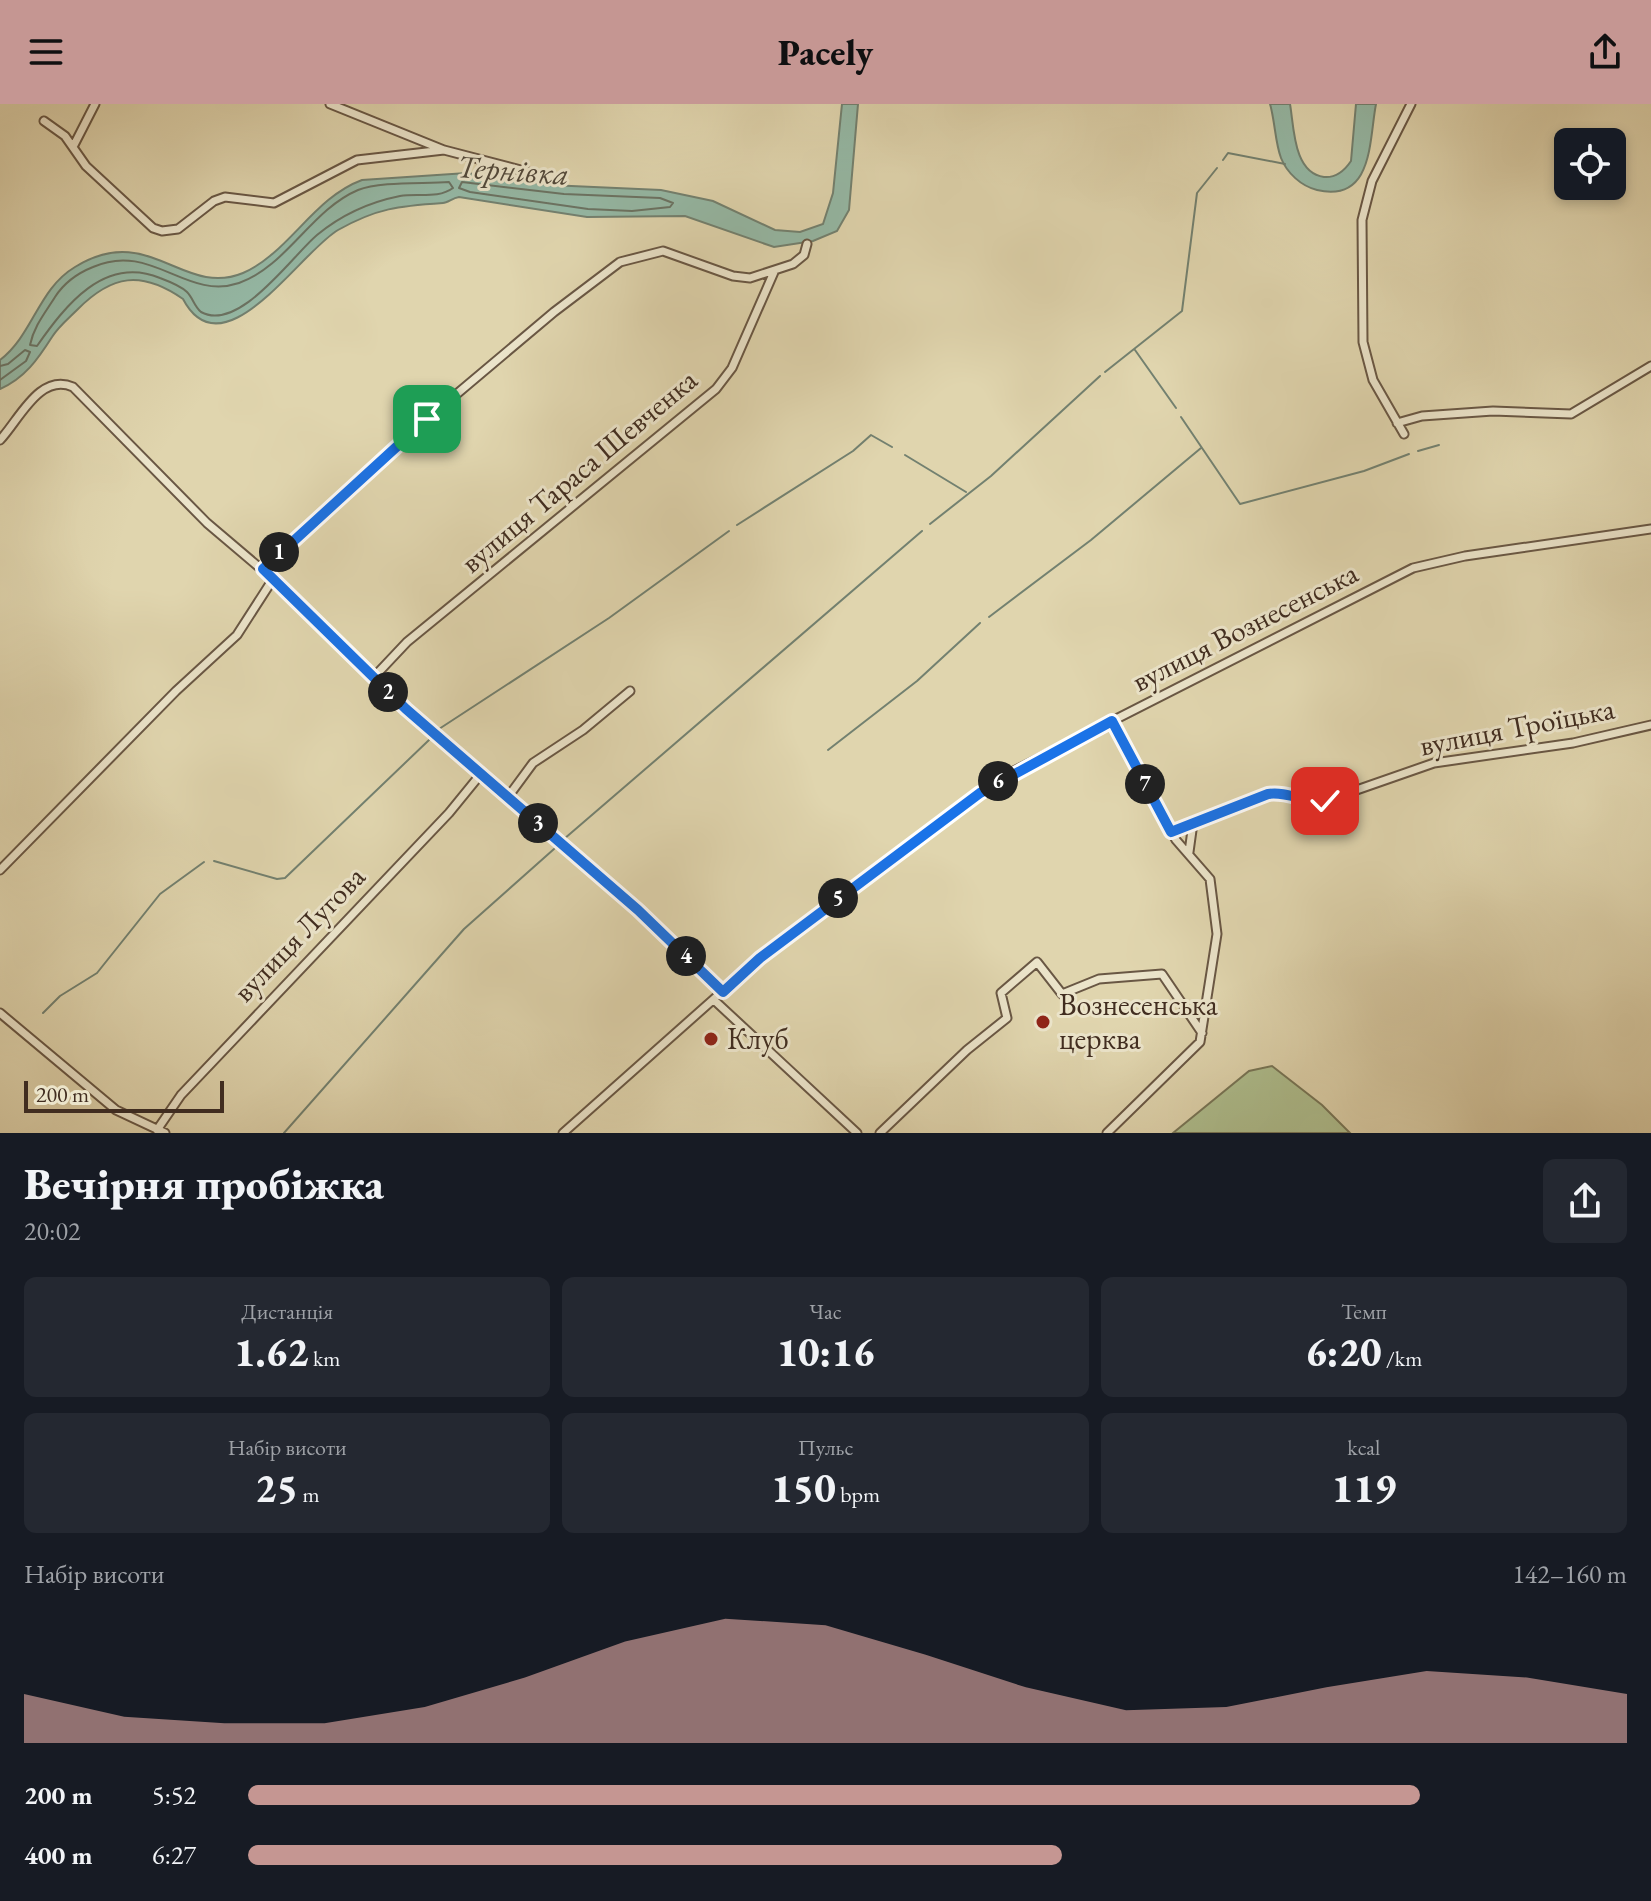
<!DOCTYPE html>
<html lang="uk">
<meta charset="utf-8">
<style>
:root{--surface:#171b24;--page:#242831;--text:#f1f3f6;--muted:#9ea1a6;--accent:#c59692}
body{margin:0;font-family:"EB Garamond",serif;background:var(--page);color:var(--text);height:100vh;display:flex;flex-direction:column;font-size:30px;white-space:nowrap}
*{box-sizing:border-box;margin:0}
p{font-size:26px;color:var(--muted)}
.icon{flex:none;width:44px;height:44px;fill:none;stroke:currentColor;stroke-width:2;stroke-linecap:round;stroke-linejoin:round}
.map{position:relative;height:1029px;overflow:hidden}
.panel{display:flex;flex-direction:column;background:var(--surface);flex:1}
.panel>*{flex:none}
.fabs{position:absolute;left:1554px;top:24px;display:grid;gap:16px}
.fabs a{display:grid;place-items:center;width:72px;height:72px;border-radius:12px;background:var(--surface);box-shadow:0 4px 12px #0003;font-size:40px}
.scale{position:absolute;left:24px;bottom:20px;width:200px;box-sizing:border-box;padding-left:8px;border:4px solid #412d20;border-top:0;font-size:22px;line-height:28px;white-space:nowrap;color:#412d20;-webkit-text-stroke:6px #ebe4ca;paint-order:stroke}
.pin{position:absolute;display:grid;place-items:center;width:68px;height:68px;color:#fff;margin:-34px;border-radius:16px;box-shadow:0 4px 12px #0006}
.km{position:absolute;width:40px;height:40px;margin:-20px;border-radius:50%;background:#222;color:#fff;font-size:22px;line-height:40px;text-align:center}
.round{display:grid;place-items:center;flex:none;width:84px;height:84px;border-radius:12px;background:var(--page)}
.summary{display:flex;align-items:center;justify-content:space-between;height:136px;padding:0 24px}
h1{font-size:44px;font-weight:800;line-height:60px}
.stats{display:grid;grid-template-columns:repeat(3,1fr);gap:12px;height:136px;padding:8px 24px}
.stats div{display:grid;align-content:center;border-radius:12px;background:var(--page);text-align:center}
.stats b{font-size:40px;font-weight:800}
.stats small{font-size:22px;font-weight:400}
.stats p{font-size:22px}
.chart{height:224px;padding:16px 24px}
.chart p{display:flex;justify-content:space-between}
.chart svg{width:100%;height:144px;margin-top:8px;fill:var(--accent);opacity:.7}
ul{padding:0 24px;list-style:none;font-size:26px}
li{display:grid;grid-template-columns:128px 96px 1fr;align-items:center;height:60px}
li i{height:20px;border-radius:10px;background:var(--accent)}
header{display:flex;justify-content:space-between;align-items:center;height:104px;padding:0 24px;background:var(--accent);color:#111;font-size:36px;font-weight:800}
.map>svg:first-child{display:block}
.green{fill:#aebe8e;stroke:#787657;stroke-width:2}
.water{fill:#95b9a6;stroke:#738170;stroke-width:2}
.lines{fill:none;stroke-linecap:round;stroke-linejoin:round}
.shore{stroke:#6b7363;stroke-width:2}
.stream{stroke:#738170;stroke-width:2}
.street-casing{stroke:#695744;stroke-width:11}
.street{stroke:#ebe4ca;stroke-width:7}
.route-casing{stroke:#fff;stroke-width:16}
.route{stroke:#1a73e8;stroke-width:10}
.poi-dot{fill:#8f2418;stroke:#ebe4ca;stroke-width:3}
.labels{text-anchor:middle;stroke-width:6;stroke-linejoin:round;paint-order:stroke}
.street-label{font-size:30px;fill:#412d20;stroke:#ebe4ca}
.poi-label{font-size:30px;fill:#412d20;stroke:#ebe4ca;text-anchor:start}
.water-label{font-size:32px;font-style:italic;fill:#52493b;stroke:#ebe4ca}
</style>
<header><svg class="icon" aria-label="menu" viewBox="0 0 24 24"><path d="M4 6h16M4 12h16M4 18h16"/></svg>Pacely<svg class="icon" aria-label="share" viewBox="0 0 24 24"><path d="M12 15V3M7 8l5-5 5 5M5 13v7h14v-7"/></svg></header>
<div class="map">
<svg width="1651" height="1029" viewBox="0 0 1651 1029">
<rect width="100%" height="100%" fill="#e0d5ae"/>
<filter id="stains"><feTurbulence type="fractalNoise" baseFrequency=".0025" numOctaves="4"/><feColorMatrix values="0 0 0 0 .2 0 0 0 0 .09 0 0 0 0 .02 0 0 0 .5 -.17"/></filter>
<radialGradient id="worn" r=".72"><stop offset=".6" stop-color="#630" stop-opacity="0"/><stop offset="1" stop-color="#630" stop-opacity=".3"/></radialGradient>
<!-- green -->
<path class="green" d="M 1272,962 L 1322,1001 L 1350,1029 L 1173,1029 L 1249,967 Z"/>
<!-- water -->
<path class="water" d="M 842,0 L 858,0 L 849,106 L 837,127 L 813,137 L 774,143 L 685,112 L 587,113 L 459,93 C 452,94 448,99 443,99 C 399,102 377,104 338,126 C 300,148 223,271 183,195 C 141,166 112,171 78,205 C 69,214 58,223 52,233 C 38,255 25,274 0,285 L 0,256 C 33,231 38,185 75,163 C 149,117 183,194 243,169 C 289,149 313,94 362,76 L 467,69 L 549,81 L 661,86 L 713,97 L 775,126 L 800,128 L 823,120 L 833,89 Z
M 1270,0 L 1290,0 C 1294,22 1293,69 1324,73 C 1336,74 1345,66 1351,57 L 1356,0 L 1376,0 C 1369,35 1374,99 1317,86 C 1301,82 1287,69 1281,54 C 1275,38 1275,17 1270,0 Z"/>
<g class="lines">
<!-- shore -->
<path class="shore" d="M 449,78 L 453,84 C 438,95 418,89 400,92 C 370,98 340,112 317,131 C 292,152 239,229 201,208 C 194,202 193,194 187,188 C 181,182 168,177 160,174 C 104,151 65,202 37,242 L 30,241 C 34,222 45,209 55,193 C 64,179 78,169 93,163 C 151,137 186,197 239,179 C 287,162 311,106 358,86 C 380,77 424,80 449,78 Z
M 462,78 L 564,90 L 660,94 L 673,99 L 670,103 L 632,107 L 588,105 L 470,88 L 459,84 Z
M 0,262 L 8,260 L 25,246 L 30,248 L 26,257 L 0,276"/>
<!-- stream -->
<path class="stream" d="M 1223,56 L 1228,49 L 1285,60
M 1135,246 L 1176,304
M 1105,268 L 1182,207 L 1197,89 L 1217,64
M 1181,313 L 1240,400 L 1364,367 L 1409,350
M 1418,347 L 1439,341
M 905,351 L 966,388
M 930,420 L 991,372 L 1100,272
M 737,421 L 853,347 L 871,331 L 892,343
M 989,513 L 1091,436 L 1201,344
M 439,625 L 609,514 L 729,427
M 828,646 L 917,577 L 980,519
M 564,735 L 922,427
M 214,757 L 277,775 L 285,774 L 429,636
M 43,909 L 60,892 L 97,869 L 160,790 L 204,758
M 284,1029 L 464,825 L 554,745"/>
<!-- street casing -->
<g class="street-casing">
<path id="street" d="M 330,0 L 444,46 L 559,76
M 44,17 L 65,32 L 86,62 L 153,124 L 162,127 L 178,125 L 214,97 L 225,93 L 274,99 L 357,56 L 444,46
M 74,41 L 95,0
M 1397,319 L 1422,312 L 1493,307 L 1571,310 L 1651,262
M 1404,330 L 1373,276 L 1363,238 L 1362,116 L 1372,77 L 1411,0
M 0,336 C 19,316 40,268 73,283 L 207,419 L 273,475 L 406,605 L 638,806 L 723,888
M 263,465 L 427,315 L 554,208 L 620,158 L 663,147 L 733,172 L 750,174 L 793,160 L 804,151 L 807,140
M 374,573 L 407,538 L 716,285 L 732,264 L 774,168
M 508,693 L 533,659 L 583,626 L 630,587
M 1171,728 L 1193,719
M 1189,748 L 1193,719 C 1215,711 1254,690 1276,689 C 1294,688 1307,700 1325,697 L 1434,659 L 1573,639 L 1651,621
M 0,766 L 176,587 L 237,531 L 273,475
M 714,896 L 857,1029
M 0,909 L 116,1006 L 165,1029
M 157,1026 L 181,991 L 449,709 L 480,671
M 563,1029 L 760,854 L 980,689 L 1008,670 L 1413,464 L 1465,452 L 1651,425
M 880,1029 L 967,946 L 1007,914 L 1001,889 L 1037,858 L 1062,890 L 1099,875 L 1162,870 L 1202,929
M 1107,1029 L 1200,938 L 1217,830 L 1210,775 L 1176,736 L 1112,617"/>
</g>
<!-- street -->
<use href="#street" class="street"/>
</g>
<g class="lines">
<!-- route casing -->
<g class="route-casing">
<path id="route" d="M 427,315 L 263,465 L 406,605 L 638,806 L 723,888 L 760,854 L 980,689 L 1112,617 L 1171,728 L 1268,690 C 1288,687 1305,699 1325,697"/>
</g>
<!-- route -->
<use href="#route" class="route"/>
</g>
<!-- markers -->
<g class="poi-dot">
<circle cx="1043" cy="918" r="8"/>
<circle cx="711" cy="935" r="8"/>
</g>
<g class="labels">
<!-- street labels -->
<g class="street-label">
<text transform="translate(579 367) rotate(-40)" y="10">вулиця Тараса Шевченка</text>
<text transform="translate(1245 523) rotate(-27)" y="10">вулиця Вознесенська</text>
<text transform="translate(1517 623) rotate(-11)" y="10">вулиця Троїцька</text>
<text transform="translate(299 830) rotate(-46)" y="10">вулиця Лугова</text>
</g>
<!-- poi labels -->
<g class="poi-label">
<text x="1059" y="911">Вознесенська<tspan x="1059" dy="34">церква</tspan></text>
<text x="727" y="945">Клуб</text>
</g>
<!-- water labels -->
<g class="water-label">
<text transform="translate(513 66) rotate(4)" y="11">Тернівка</text>
</g>
</g>
<rect width="100%" height="100%" filter="url(#stains)"/>
<rect width="100%" height="100%" fill="url(#worn)"/>
</svg>
<div class="fabs">
<a><svg class="icon" aria-label="locate" viewBox="0 0 24 24"><circle cx="12" cy="12" r="6"/><path d="M12 2v4M12 18v4M2 12h4M18 12h4"/></svg></a>
</div>
<div class="scale">200 m</div>
<div class="pin" style="left:427px;top:315px;background:#1e9e55"><svg class="icon" aria-label="arrive" viewBox="0 0 24 24"><path d="M6 21V4h12l-3 4 3 4H6"/></svg></div>
<div class="pin" style="left:1325px;top:697px;background:#d93025"><svg class="icon" aria-label="check" viewBox="0 0 24 24"><path d="M5 12l5 5 9-10"/></svg></div>
<b class="km" style="left:279px;top:448px">1</b>
<b class="km" style="left:388px;top:588px">2</b>
<b class="km" style="left:538px;top:719px">3</b>
<b class="km" style="left:686px;top:852px">4</b>
<b class="km" style="left:838px;top:794px">5</b>
<b class="km" style="left:998px;top:677px">6</b>
<b class="km" style="left:1145px;top:680px">7</b>
</div>
<section class="panel">
<div class="summary"><div><h1>Вечірня пробіжка</h1><p>20:02</p></div><a class="round"><svg class="icon" aria-label="share" viewBox="0 0 24 24"><path d="M12 15V3M7 8l5-5 5 5M5 13v7h14v-7"/></svg></a></div>
<div class="stats">
<div><p>Дистанція</p><b>1.62<small> km</small></b></div>
<div><p>Час</p><b>10:16</b></div>
<div><p>Темп</p><b>6:20<small> /km</small></b></div>
</div>
<div class="stats">
<div><p>Набір висоти</p><b>25<small> m</small></b></div>
<div><p>Пульс</p><b>150<small> bpm</small></b></div>
<div><p>kcal</p><b>119</b></div>
</div>
<div class="chart"><p><span>Набір висоти</span>142–160 m</p>
<svg viewBox="0 0 160 44" preserveAspectRatio="none"><path d="M0 44V29L10 36L20 38L30 38L40 33L50 24L60 13L70 6L80 8L90 17L100 27L110 34L120 33L130 27L140 22L150 24L160 29V44z"/></svg>
</div>
<ul>
<li><b>200 m</b>5:52<i style="width:85%"></i></li>
<li><b>400 m</b>6:27<i style="width:59%"></i></li>
</ul>
</section>
